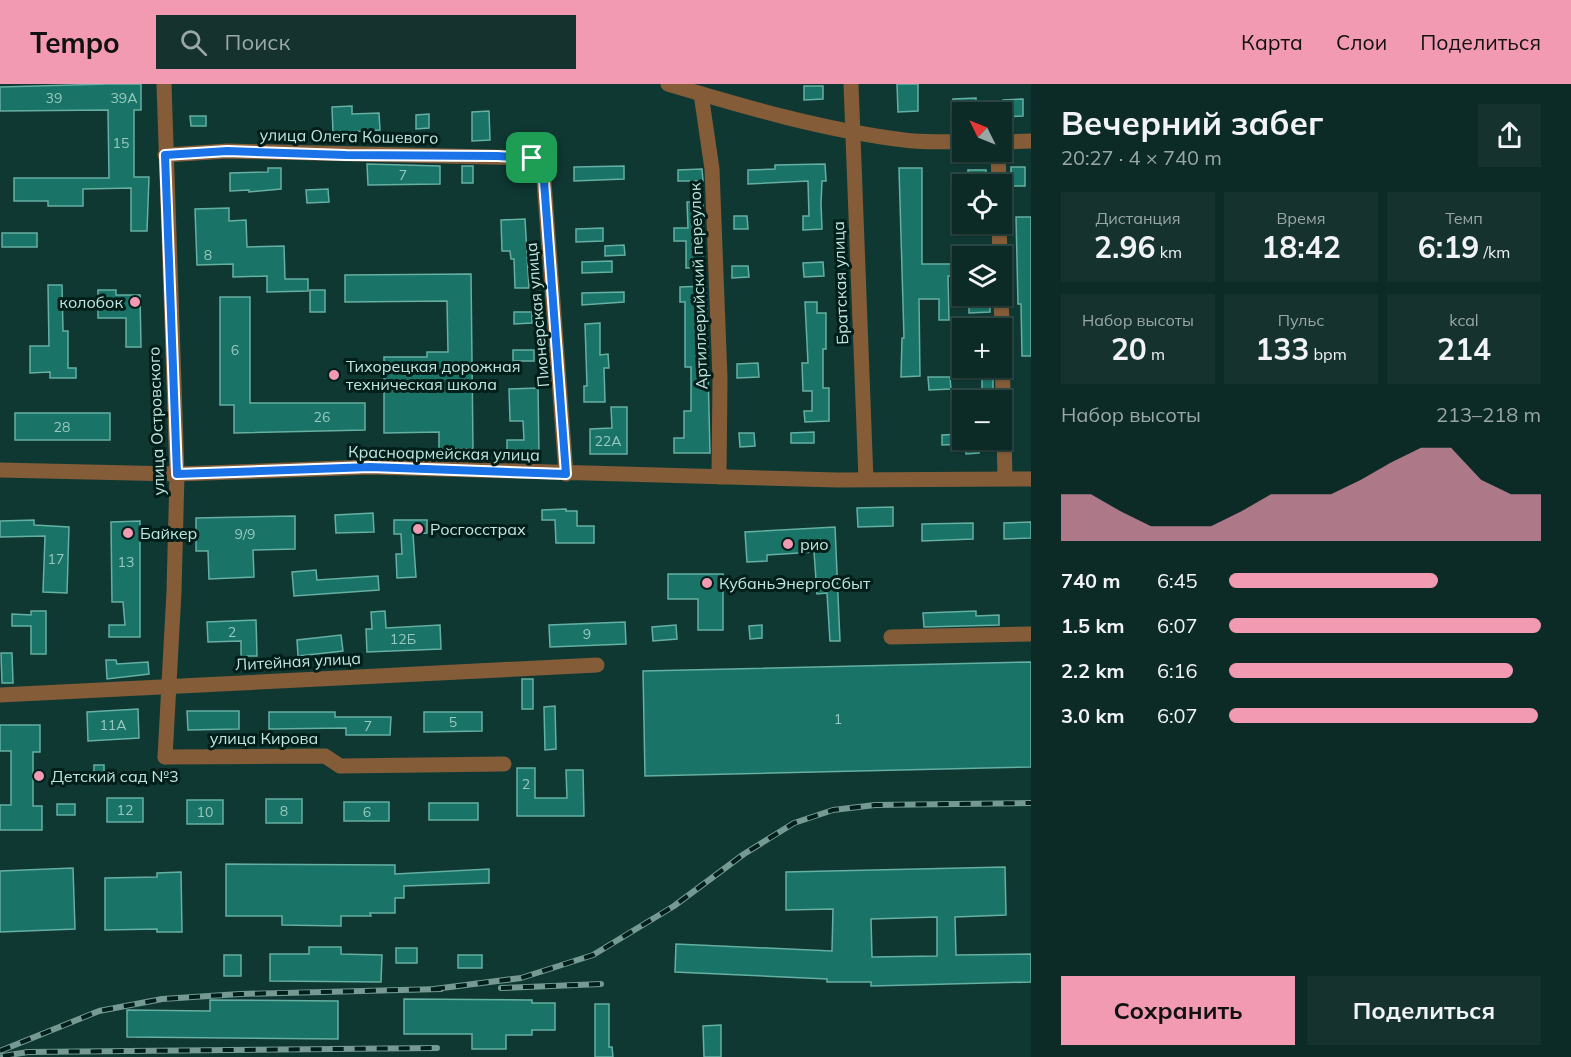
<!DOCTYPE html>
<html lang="ru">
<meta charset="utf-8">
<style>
:root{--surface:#0c2a26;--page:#15322e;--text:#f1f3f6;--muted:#9aa7a7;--line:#2c4643;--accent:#f19ab2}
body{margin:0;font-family:Mulish,sans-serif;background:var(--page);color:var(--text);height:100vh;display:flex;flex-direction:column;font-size:22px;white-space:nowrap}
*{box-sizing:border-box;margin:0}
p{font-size:20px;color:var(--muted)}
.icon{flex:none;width:33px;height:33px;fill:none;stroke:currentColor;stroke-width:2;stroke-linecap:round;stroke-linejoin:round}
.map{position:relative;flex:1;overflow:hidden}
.sheet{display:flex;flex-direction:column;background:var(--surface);width:540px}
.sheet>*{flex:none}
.needle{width:39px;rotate:313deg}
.tools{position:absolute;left:952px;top:18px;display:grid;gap:12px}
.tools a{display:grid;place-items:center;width:60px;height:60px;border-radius:0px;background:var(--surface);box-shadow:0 2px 4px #0004,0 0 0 2px var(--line);font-size:30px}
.pin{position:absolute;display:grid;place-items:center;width:51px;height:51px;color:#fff;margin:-26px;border-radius:12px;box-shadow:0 3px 9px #0006}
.round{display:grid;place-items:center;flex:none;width:63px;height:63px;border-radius:0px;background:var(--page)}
.overview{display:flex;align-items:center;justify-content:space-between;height:102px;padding:0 30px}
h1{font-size:33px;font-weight:700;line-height:45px}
.metrics{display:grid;grid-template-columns:repeat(3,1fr);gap:9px;height:102px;padding:6px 30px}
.metrics div{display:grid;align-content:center;border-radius:0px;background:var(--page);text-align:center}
.metrics b{font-size:30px;font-weight:700}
.metrics small{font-size:16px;font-weight:400}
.metrics p{font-size:16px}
.chart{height:168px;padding:12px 30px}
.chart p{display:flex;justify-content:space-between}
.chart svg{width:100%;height:108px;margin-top:6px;fill:var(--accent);opacity:.7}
.button{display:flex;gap:12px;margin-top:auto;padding:12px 30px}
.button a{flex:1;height:69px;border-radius:0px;background:var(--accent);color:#111;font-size:24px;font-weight:700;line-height:69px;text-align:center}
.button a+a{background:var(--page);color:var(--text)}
ul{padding:0 30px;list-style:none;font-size:20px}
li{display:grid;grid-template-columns:96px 72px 1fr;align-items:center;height:45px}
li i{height:15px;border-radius:8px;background:var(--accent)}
header{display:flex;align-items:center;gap:36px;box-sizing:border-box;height:84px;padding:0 30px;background:var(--accent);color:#111}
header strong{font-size:28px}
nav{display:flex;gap:33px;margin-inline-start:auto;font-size:21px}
.search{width:420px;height:54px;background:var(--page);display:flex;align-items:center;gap:15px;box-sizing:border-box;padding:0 21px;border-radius:0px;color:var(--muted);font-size:22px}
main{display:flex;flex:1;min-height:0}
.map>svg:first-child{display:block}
.building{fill:#197367;stroke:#66afa3;stroke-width:1.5;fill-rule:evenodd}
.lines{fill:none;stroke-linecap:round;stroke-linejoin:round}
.minor{stroke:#845c38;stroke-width:15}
.tertiary{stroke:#845c38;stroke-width:15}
.rail-casing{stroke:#759a94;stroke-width:6}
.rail{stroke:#001e1a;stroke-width:4;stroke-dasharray:11;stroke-linecap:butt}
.route-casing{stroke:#fff;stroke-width:12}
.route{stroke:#1a73e8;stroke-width:8}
.poi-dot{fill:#f19ab2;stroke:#001e1a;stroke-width:2}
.labels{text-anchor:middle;stroke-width:6;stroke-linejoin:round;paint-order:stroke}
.number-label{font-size:14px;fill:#98c8c0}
.street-label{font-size:16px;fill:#c2e5de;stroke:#001e1a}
.poi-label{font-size:16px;fill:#c2e5de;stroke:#001e1a;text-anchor:start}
</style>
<header>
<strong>Tempo</strong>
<div class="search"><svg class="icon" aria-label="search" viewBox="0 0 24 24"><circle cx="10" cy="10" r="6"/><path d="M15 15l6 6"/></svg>Поиск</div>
<nav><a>Карта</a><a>Слои</a><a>Поделиться</a></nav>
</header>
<main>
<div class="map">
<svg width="1031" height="973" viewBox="0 0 1031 973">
<rect width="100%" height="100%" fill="#103833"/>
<!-- building -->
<path class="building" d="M 108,0 L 141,0 L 141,26 L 134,26 L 134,93 L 149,93 L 147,147 L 131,147 L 131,104 L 83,105 L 83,122 L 48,122 L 48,117 L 14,117 L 14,94 L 109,94 L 108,26 L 0,27 L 0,3 Z
M 897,0 L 918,0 L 918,27 L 898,28 Z
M 804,2 L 823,2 L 823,15 L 804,16 Z
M 976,14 L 976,28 L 963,28 L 963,35 L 953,35 L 953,15 Z
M 1023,15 L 1023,32 L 1004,33 L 1003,16 Z
M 352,22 L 352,30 L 379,29 L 380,46 L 333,49 L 332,23 Z
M 489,27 L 490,56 L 472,57 L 472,28 Z
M 429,30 L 429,44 L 416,45 L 416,31 Z
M 190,32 L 206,32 L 206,42 L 191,42 Z
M 367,80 L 440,82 L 440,100 L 368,101 Z
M 825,80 L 826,97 L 822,97 L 821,119 L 822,145 L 803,146 L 803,132 L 809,132 L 808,97 L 748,100 L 748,86 L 775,85 L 775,81 Z
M 462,82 L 473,82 L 473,99 L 462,99 Z
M 624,82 L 624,95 L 574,97 L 574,83 Z
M 1011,83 L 1025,83 L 1025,102 L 1011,102 Z
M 268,84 L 281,84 L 281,105 L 249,108 L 249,106 L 230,107 L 230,89 L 268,88 Z
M 899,84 L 922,84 L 922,180 L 954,180 L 954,192 L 948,192 L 949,236 L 939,236 L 939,215 L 919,215 L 920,292 L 901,293 L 902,254 L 904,254 Z
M 702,85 L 703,97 L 678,97 L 678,86 Z
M 968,86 L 986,86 L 986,98 L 968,98 Z
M 328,105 L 329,118 L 307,119 L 306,106 Z
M 687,118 L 703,118 L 703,183 L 686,184 L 686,157 L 674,157 L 674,144 L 688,144 Z
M 229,124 L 229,137 L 246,136 L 247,163 L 284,162 L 285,195 L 308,195 L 308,207 L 267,208 L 267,192 L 233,193 L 233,180 L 197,181 L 195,125 Z
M 734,132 L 747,132 L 748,145 L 734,145 Z
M 1016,133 L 1031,133 L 1031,272 L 1022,272 L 1021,220 L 1018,220 Z
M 525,135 L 529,204 L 515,204 L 514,175 L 511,175 L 510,167 L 502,167 L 501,136 Z
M 603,144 L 603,157 L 576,158 L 576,145 Z
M 2,149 L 37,149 L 37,163 L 2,163 Z
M 624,161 L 625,171 L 605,172 L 605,162 Z
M 612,177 L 612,188 L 582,189 L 582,178 Z
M 823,178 L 824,192 L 804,193 L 803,179 Z
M 732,182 L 748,182 L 749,193 L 732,194 Z
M 471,190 L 473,365 L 439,365 L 439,348 L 384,349 L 384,273 L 427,273 L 427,268 L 448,268 L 447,217 L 345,218 L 345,191 Z
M 48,201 L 62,201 L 63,247 L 68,247 L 68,284 L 76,284 L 76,294 L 50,294 L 50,288 L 30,289 L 30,262 L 49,262 Z
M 706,202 L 710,369 L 674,369 L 674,354 L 684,354 L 684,327 L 691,327 L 691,283 L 685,283 L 685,218 L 680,218 L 680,203 Z
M 98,206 L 116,206 L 116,211 L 140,211 L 141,263 L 126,263 L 126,234 L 98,234 Z
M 310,206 L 325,206 L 325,228 L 310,228 Z
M 624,208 L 624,218 L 582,221 L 582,209 Z
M 220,213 L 250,213 L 250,319 L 365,319 L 365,346 L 234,349 L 234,321 L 220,321 Z
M 990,217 L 990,228 L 969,229 L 969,218 Z
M 805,218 L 817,218 L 817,229 L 826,229 L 826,265 L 823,265 L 823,304 L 829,304 L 829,337 L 805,338 L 804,327 L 812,327 L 812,307 L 803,307 L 802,279 L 808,279 Z
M 514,228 L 532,228 L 532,239 L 514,240 Z
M 600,239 L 600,271 L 608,270 L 609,284 L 604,284 L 605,318 L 584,318 L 584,302 L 587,302 L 585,240 Z
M 513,266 L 534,266 L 534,277 L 513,277 Z
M 758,279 L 759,293 L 737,294 L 737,280 Z
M 982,284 L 993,284 L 993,315 L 982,316 Z
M 928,293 L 950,293 L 951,305 L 929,306 Z
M 538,304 L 539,369 L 507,371 L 507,356 L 524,356 L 523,337 L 510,337 L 509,305 Z
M 611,323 L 627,323 L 627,370 L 590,370 L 590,345 L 612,344 Z
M 15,329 L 110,329 L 110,356 L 15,356 Z
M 814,348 L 814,359 L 791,359 L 791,349 Z
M 739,349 L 754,349 L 755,362 L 740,363 Z
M 963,350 L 963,360 L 942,361 L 942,351 Z
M 965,356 L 978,356 L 979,369 L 966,370 Z
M 893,423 L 893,442 L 858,443 L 857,424 Z
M 566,425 L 566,427 L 577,427 L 577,442 L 594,442 L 594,459 L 556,459 L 555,436 L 542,436 L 542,426 Z
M 373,429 L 374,448 L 336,449 L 335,431 Z
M 295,432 L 295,465 L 253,466 L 254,493 L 209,495 L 208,467 L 196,467 L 196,434 Z
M 34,436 L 34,441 L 69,443 L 67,509 L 43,508 L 45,452 L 0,453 L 0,437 Z
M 394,436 L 427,436 L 427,449 L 413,450 L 416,493 L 397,494 L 396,470 L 402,470 L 401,450 L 394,450 Z
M 140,437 L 140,553 L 109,553 L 109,541 L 125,541 L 123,518 L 112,518 L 111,438 Z
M 1031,438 L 1031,454 L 1004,455 L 1004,439 Z
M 973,439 L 973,455 L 922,457 L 922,440 Z
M 835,443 L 840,557 L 830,557 L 827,509 L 817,510 L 814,468 L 767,471 L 767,477 L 747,478 L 745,448 Z
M 316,486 L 317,496 L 378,492 L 379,506 L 294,512 L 292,488 Z
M 668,490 L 723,490 L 723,546 L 698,546 L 698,515 L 668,515 Z
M 31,527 L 46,527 L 46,570 L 31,570 L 31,542 L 12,542 L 12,530 L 31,531 Z
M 385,527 L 386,544 L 440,541 L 441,565 L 367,568 L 366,545 L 372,545 L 371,528 Z
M 976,527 L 976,532 L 999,531 L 999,541 L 924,543 L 923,529 Z
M 256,536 L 257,572 L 241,572 L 241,557 L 208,558 L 207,538 Z
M 625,538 L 626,560 L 550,563 L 549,541 Z
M 676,541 L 677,555 L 653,557 L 652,543 Z
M 762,541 L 762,554 L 750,555 L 749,542 Z
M 341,551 L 343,567 L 298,572 L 297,556 Z
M 1,569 L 12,569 L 13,599 L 2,599 Z
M 106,576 L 116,576 L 117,580 L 148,578 L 149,590 L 107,595 Z
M 1031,578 L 1031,683 L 645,692 L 643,587 Z
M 522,595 L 533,595 L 533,625 L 522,625 Z
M 555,622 L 556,665 L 545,666 L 544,623 Z
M 138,625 L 139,654 L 88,657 L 87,628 Z
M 187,627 L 239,627 L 239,645 L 188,646 Z
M 269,628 L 335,628 L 335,633 L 391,633 L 390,651 L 346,651 L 346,644 L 269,645 Z
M 424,628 L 482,628 L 482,647 L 424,648 Z
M 0,641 L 40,641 L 40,668 L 33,668 L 33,722 L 42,722 L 42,746 L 0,746 L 0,721 L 11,721 L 11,667 L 0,667 Z
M 94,681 L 104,681 L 104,695 L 94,695 Z
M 517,684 L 535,684 L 535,714 L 567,714 L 566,686 L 583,686 L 584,732 L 517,732 Z
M 107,714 L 143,714 L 143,738 L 107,738 Z
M 266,715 L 302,715 L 302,739 L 266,739 Z
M 187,716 L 223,716 L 223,740 L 187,740 Z
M 344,718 L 389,718 L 389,737 L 344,737 Z
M 429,719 L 478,719 L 478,736 L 429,736 Z
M 57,720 L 75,720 L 75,731 L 57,731 Z
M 226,780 L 395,781 L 395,790 L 489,785 L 489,799 L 404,802 L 404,814 L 395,814 L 395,829 L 370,829 L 371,832 L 341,832 L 341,842 L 282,841 L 282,832 L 226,832 Z
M 1005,783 L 1006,831 L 955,833 L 956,871 L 1031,870 L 1031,898 L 871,902 L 871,898 L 827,898 L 827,895 L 675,888 L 676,860 L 832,867 L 833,825 L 786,826 L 786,788 ZM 937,833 L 937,872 L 872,873 L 871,835 Z
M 73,784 L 75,845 L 0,848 L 0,787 Z
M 181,788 L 182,848 L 157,848 L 157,845 L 105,846 L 105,794 L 157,793 L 157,789 Z
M 309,863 L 341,863 L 341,870 L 382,871 L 381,898 L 270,897 L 270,870 L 309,870 Z
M 396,864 L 417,864 L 417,879 L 396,879 Z
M 224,871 L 241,871 L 241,892 L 224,892 Z
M 458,871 L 482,871 L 482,884 L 458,884 Z
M 404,915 L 532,916 L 532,919 L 555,919 L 555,946 L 532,946 L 532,951 L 506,951 L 506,965 L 472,965 L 472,950 L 404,950 Z
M 210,916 L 338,917 L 338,955 L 127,953 L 127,926 L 210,927 Z
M 595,920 L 609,920 L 609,963 L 612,963 L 613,973 L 595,973 Z
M 721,941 L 721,973 L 704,973 L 703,942 Z"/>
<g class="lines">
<!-- minor -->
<path class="minor" d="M 851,0 L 866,396
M 701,10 L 712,85 L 720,294 L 719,393
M 998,68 L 999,100
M 165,71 L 227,67 L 532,74 L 543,84 L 566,390
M 999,140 L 1000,172
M 1001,212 L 1002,244
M 1002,267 L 1005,394
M 177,390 L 370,383 L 838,396 L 1031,395
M 891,553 L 1031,550
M 0,611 L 597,581
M 165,673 L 325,672 L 340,682 L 504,680"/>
<!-- tertiary -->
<path class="tertiary" d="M 164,0 L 177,390 L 174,508 L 165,673
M 668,0 C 745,23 823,46 904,56 C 923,59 943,57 963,58
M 1002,58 L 1031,57
M 0,386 L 177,390"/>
<!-- rail casing -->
<g class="rail-casing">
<path id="rail" d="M 501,904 L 601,900
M 434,905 L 521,894 L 593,871 L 674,822 L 744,770 L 794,739 L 833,726 L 875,721 L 1031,719
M 0,967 L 99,927 L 162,915 L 240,910 L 441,905
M 3,972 L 28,968 L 437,964"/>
</g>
<!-- rail -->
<use href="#rail" class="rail"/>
</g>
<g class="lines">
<!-- route casing -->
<g class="route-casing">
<path id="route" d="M 227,67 L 346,71 L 497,72 L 532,74 L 543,84 L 566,390 L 370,383 L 177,390 L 165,71 Z"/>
</g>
<!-- route -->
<use href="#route" class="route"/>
</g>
<!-- markers -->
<g class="poi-dot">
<circle cx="135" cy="218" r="6"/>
<circle cx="334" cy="291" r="6"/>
<circle cx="418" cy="445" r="6"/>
<circle cx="128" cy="449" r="6"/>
<circle cx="788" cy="460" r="6"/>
<circle cx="707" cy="499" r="6"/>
<circle cx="39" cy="692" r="6"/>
</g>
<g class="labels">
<!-- number labels -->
<g class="number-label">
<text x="54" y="19">39</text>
<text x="124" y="19">39А</text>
<text x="121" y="64">15</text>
<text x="403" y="96">7</text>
<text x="208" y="176">8</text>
<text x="235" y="271">6</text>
<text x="322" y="338">26</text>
<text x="62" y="348">28</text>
<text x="608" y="362">22А</text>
<text x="245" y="455">9/9</text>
<text x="56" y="480">17</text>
<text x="126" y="483">13</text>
<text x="232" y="553">2</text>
<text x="587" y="555">9</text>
<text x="403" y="560">12Б</text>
<text x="838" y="640">1</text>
<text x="453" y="643">5</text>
<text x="113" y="646">11А</text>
<text x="368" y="647">7</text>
<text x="526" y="705">2</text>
<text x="125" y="731">12</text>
<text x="284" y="732">8</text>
<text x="205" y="733">10</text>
<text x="367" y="733">6</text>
</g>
<!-- street labels -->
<g class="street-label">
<text transform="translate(349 52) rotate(1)" y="6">улица Олега Кошевого</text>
<text transform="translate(840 199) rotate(-92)" y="6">Братская улица</text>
<text transform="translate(698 202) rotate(-92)" y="6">Артиллерийский переулок</text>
<text transform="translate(537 231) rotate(-95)" y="6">Пионерская улица</text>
<text transform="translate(156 337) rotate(-92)" y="6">улица Островского</text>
<text transform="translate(444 369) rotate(1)" y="6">Красноармейская улица</text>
<text transform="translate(298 577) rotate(-3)" y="6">Литейная улица</text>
<text x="264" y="660">улица Кирова</text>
</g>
<!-- poi labels -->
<g class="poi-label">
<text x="123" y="224" text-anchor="end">колобок</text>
<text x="346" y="288">Тихорецкая дорожная<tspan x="346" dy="18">техническая школа</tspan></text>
<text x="430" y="451">Росгосстрах</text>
<text x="140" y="455">Байкер</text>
<text x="800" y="466">рио</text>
<text x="719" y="505">КубаньЭнергоСбыт</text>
<text x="51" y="698">Детский сад №3</text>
</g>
</g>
</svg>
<div class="tools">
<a><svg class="needle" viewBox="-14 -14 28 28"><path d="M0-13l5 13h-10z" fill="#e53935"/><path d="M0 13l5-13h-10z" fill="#9aa7a7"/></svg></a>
<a><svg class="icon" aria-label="locate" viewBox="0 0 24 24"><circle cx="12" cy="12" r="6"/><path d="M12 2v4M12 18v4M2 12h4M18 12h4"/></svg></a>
<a><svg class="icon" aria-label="layers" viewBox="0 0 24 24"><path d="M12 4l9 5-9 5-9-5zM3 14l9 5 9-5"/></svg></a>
<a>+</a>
<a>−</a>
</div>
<div class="pin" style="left:532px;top:74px;background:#1e9e55"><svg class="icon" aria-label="arrive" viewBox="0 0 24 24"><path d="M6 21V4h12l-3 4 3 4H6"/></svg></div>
</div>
<section class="sheet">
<div class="overview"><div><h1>Вечерний забег</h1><p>20:27 · 4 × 740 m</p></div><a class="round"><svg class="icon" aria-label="share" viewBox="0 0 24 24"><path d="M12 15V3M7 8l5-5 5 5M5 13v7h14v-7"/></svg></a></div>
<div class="metrics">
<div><p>Дистанция</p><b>2.96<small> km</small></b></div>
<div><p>Время</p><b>18:42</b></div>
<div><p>Темп</p><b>6:19<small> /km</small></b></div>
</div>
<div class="metrics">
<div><p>Набор высоты</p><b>20<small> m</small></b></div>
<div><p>Пульс</p><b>133<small> bpm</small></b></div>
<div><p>kcal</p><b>214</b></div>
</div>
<div class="chart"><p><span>Набор высоты</span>213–218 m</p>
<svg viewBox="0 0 160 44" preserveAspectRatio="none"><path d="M0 44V25L10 25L20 32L30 38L40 38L50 38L60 32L70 25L80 25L90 25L100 19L110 12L120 6L130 6L140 19L150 25L160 25V44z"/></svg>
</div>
<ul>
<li><b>740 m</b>6:45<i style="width:67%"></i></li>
<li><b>1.5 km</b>6:07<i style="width:100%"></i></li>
<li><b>2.2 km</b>6:16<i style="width:91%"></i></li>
<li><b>3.0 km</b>6:07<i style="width:99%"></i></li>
</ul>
<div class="button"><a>Сохранить</a><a>Поделиться</a></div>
</section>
</main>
